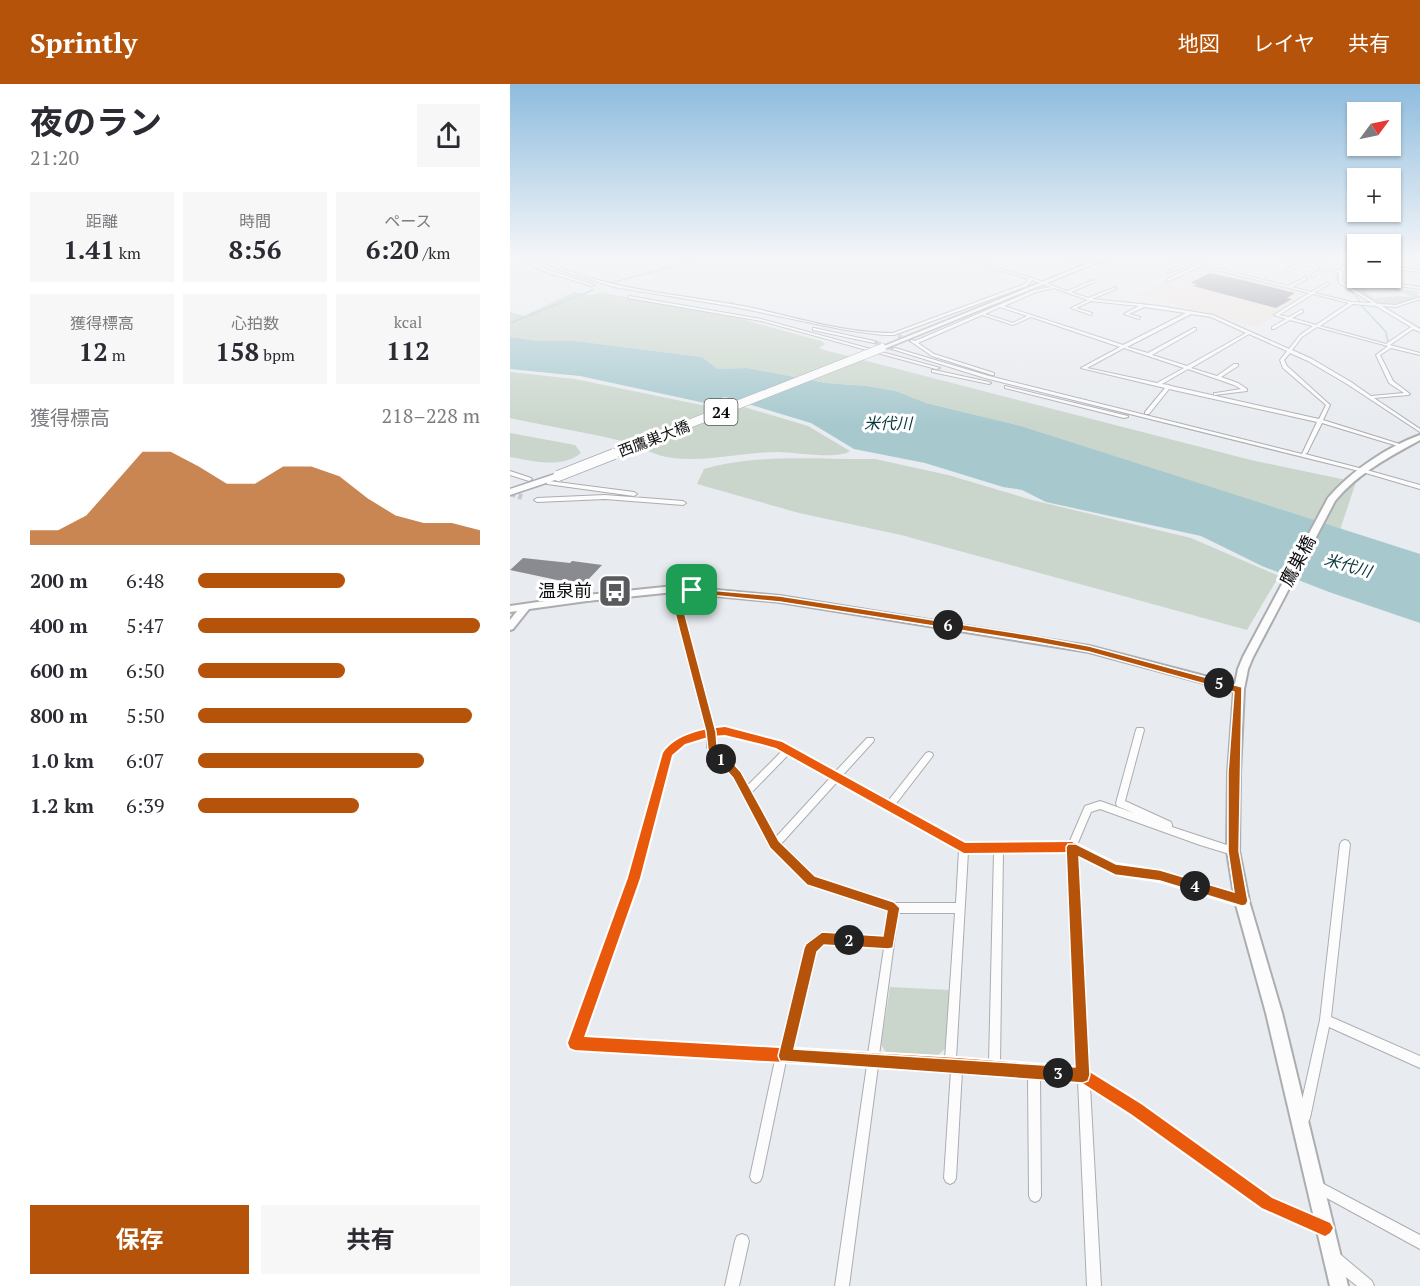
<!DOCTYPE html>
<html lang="ja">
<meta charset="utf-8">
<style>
:root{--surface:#fff;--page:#f7f7f7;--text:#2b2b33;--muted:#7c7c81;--accent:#b45309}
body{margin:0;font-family:"PT Serif","Noto Sans JP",serif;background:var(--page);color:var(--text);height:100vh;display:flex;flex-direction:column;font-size:22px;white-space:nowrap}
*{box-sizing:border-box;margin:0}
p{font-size:20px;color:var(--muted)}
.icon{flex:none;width:33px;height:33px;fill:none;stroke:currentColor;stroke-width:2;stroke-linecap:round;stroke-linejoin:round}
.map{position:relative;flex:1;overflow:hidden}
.details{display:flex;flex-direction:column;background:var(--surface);width:510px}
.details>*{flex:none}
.needle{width:39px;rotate:57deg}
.buttons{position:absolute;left:837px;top:18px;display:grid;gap:12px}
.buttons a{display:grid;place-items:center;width:54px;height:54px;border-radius:0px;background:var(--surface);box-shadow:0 2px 4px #0004;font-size:30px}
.pin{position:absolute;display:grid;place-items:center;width:51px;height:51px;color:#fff;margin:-26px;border-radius:12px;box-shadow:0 3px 9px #0006}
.km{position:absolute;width:30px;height:30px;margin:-15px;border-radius:50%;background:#222;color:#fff;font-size:16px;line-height:30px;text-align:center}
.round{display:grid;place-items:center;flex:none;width:63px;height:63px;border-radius:0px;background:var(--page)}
.head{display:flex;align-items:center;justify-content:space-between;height:102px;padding:0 30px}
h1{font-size:33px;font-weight:700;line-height:45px}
.metrics{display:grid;grid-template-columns:repeat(3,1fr);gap:9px;height:102px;padding:6px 30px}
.metrics div{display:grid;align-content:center;border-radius:0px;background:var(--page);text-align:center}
.metrics b{font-size:26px;font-weight:700}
.metrics small{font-size:16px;font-weight:400}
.metrics p{font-size:16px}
.chart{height:168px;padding:12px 30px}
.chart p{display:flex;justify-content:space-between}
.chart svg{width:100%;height:108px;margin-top:6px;fill:var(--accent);opacity:.7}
.button{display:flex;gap:12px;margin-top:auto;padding:12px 30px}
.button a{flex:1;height:69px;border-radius:0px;background:var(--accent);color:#fff;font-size:24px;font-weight:700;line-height:69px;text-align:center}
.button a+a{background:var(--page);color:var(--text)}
ul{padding:0 30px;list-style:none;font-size:20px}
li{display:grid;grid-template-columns:96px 72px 1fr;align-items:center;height:45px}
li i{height:15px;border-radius:8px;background:var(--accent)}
header{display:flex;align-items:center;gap:36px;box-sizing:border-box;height:84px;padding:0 30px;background:var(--accent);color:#fff}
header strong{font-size:28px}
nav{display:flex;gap:33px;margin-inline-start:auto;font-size:21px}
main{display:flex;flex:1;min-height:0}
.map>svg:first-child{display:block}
.education{fill:#eee2df}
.green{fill:#cad6cc;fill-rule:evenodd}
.water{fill:#a7c9ce}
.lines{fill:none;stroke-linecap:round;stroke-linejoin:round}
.stream{stroke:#a7c9ce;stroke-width:1.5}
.building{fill:#8a8a91}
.street-tunnel-far2{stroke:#c7cacd;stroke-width:4;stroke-dasharray:4 1.5;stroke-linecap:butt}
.street-tunnel-far1{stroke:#c7cacd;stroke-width:4.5;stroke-dasharray:4.5 2;stroke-linecap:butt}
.street-tunnel{stroke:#c7cacd;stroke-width:6;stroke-dasharray:6 3;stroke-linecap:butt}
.street-casing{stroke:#acadb1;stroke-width:2}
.secondary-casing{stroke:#acadb1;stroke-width:4}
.primary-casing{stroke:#acadb1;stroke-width:3}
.street{fill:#fcfcfd;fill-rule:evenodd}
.secondary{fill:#fcfcfd;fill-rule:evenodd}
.primary{fill:#fcfcfd;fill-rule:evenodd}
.primary-bridge-far1-casing{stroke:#acadb1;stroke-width:9;stroke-linecap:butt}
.primary-bridge-casing{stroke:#acadb1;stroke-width:12;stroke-linecap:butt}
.primary-bridge-far1{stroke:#fcfcfd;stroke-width:8}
.primary-bridge{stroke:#fcfcfd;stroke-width:10}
.cycleway-casing{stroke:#fff;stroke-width:4}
.cycleway{fill:#e8590c;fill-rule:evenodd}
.route{fill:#b45309;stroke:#fff;stroke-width:1.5;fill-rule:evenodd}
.labels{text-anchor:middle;stroke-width:6;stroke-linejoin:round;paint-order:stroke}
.far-street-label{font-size:15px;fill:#0b0c0f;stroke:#fff}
.shield{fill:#fff;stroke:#545557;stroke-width:1.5}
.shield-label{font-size:16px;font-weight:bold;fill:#0b0c0f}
.far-water-label{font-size:16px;font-style:italic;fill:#06363b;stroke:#fff}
.street-label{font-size:18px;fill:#0b0c0f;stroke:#fff}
.poi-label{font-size:18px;fill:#0b0c0f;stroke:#fff;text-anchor:end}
</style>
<header>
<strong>Sprintly</strong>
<nav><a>地図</a><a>レイヤ</a><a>共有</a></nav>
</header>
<main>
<section class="details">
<div class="head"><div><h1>夜のラン</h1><p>21:20</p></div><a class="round"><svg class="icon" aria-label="share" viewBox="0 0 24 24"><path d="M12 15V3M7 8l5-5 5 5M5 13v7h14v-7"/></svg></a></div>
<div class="metrics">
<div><p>距離</p><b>1.41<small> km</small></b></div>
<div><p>時間</p><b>8:56</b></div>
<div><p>ペース</p><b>6:20<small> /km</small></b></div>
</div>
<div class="metrics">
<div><p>獲得標高</p><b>12<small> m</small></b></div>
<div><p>心拍数</p><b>158<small> bpm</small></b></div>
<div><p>kcal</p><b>112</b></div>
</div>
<div class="chart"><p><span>獲得標高</span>218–228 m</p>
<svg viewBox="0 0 160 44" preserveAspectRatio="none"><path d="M0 44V38L10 38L20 32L30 19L40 6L50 6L60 12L70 19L80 19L90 12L100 12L110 16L120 25L130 32L140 35L150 35L160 38V44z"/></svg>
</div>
<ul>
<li><b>200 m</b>6:48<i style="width:52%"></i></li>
<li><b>400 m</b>5:47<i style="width:100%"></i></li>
<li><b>600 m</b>6:50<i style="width:52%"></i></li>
<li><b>800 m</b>5:50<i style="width:97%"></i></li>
<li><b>1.0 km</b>6:07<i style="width:80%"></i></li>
<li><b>1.2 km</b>6:39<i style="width:57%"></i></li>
</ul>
<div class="button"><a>保存</a><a>共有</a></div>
</section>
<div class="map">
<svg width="910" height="1202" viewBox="0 0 910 1202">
<rect width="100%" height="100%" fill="#e8ebef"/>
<!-- education -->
<path class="education" d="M 691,182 L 799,209 L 747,243 L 628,210 Z"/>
<!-- green -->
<path class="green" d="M 834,198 L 907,207 L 908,214 C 870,226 865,221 834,198 ZM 855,203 L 883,205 L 905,214 L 889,212 L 864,214 L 857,209 Z
M 64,208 L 80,211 L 93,209 L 227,234 L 311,257 L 315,260 L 309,264 L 314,266 L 741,376 L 846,398 L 830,446 L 511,342 L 416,319 L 386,307 L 357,302 L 316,299 L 237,284 L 208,285 L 192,273 L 66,257 L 29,257 L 0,253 L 0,228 L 14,232 Z
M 0,288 L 65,295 L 196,322 L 214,317 L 298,342 L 340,367 C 328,376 284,368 268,368 C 233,368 199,378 163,374 C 144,372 130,362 112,357 C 75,348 37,342 0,334 Z
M 0,349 L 65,361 L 71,369 C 52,385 22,377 0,373 Z
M 365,375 L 438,391 L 522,416 L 681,454 L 769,492 L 737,546 L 391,451 L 289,429 L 187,400 L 194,385 C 248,369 310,376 365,375 Z
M 380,903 L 440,906 L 436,964 L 428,971 L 376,968 L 371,961 Z"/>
<!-- water -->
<path class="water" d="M 0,253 L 29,257 L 66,257 L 192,273 L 208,285 L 237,284 L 316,299 L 357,302 L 386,307 L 416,319 L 511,342 L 910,470 L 910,539 L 819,508 L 752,482 L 691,452 L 536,418 L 512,406 L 493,403 L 415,379 L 344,365 L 301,339 L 215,313 L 195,319 L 70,292 L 0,285 Z"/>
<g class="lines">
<!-- stream -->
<path class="stream" d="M 837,172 L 826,194 L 848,214 L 850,219
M 98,200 C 129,190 161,186 190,172
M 851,221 L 876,248 L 878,259
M 0,239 L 83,206"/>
</g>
<!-- building -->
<path class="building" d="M 700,189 L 732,196 L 785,209 L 777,214 L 782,215 L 766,224 L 683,202 L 687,200 L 680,199 Z
M 13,474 L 60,479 L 62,477 L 92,481 L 76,498 L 47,496 L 0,486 Z"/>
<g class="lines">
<!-- street-tunnel-far2 -->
<path class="street-tunnel-far2" d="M 388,252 L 402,257
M 364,258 L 371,260"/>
<!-- street-tunnel-far1 -->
<path class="street-tunnel-far1" d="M 366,259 L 384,265"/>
<!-- street-tunnel -->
<path class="street-tunnel" d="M 0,409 L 12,413"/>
<!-- street casing -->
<g class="street-casing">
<path id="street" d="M 8,172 L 10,172 L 38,186 L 85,201 L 82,202 L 36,188 L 8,174 Z
M 440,172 L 445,172 L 522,194 L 557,207 L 584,196 L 584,198 L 561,208 L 578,214 L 606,203 L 606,205 L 582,215 L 649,222 L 703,231 L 779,265 L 790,251 L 803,242 L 780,236 L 764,245 L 762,245 L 762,243 L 776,235 L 764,231 L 799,209 L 691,182 L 659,197 L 657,197 L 657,195 L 687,181 L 681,180 L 658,189 L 658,187 L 677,179 L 652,172 L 657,172 L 778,202 L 796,193 L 797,195 L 782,203 L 801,208 L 818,198 L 819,200 L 804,209 L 842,218 L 862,219 L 829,199 L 829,189 L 815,185 L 802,193 L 801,191 L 812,185 L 791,180 L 776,188 L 775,186 L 788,179 L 758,172 L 764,172 L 801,180 L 817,172 L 818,174 L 804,181 L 830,187 L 839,172 L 843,172 L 840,175 L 848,177 L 848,179 L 839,177 L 833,187 L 832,198 L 868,220 L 886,221 L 910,213 L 910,215 L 886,223 L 872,222 L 910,245 L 910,248 L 903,245 L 880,261 L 910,269 L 910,271 L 881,264 L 870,271 L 883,297 L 900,310 L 898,311 L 864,314 L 910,345 L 910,348 L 837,300 L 798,277 L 780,269 L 774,276 L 777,282 L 820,321 L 813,336 L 896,362 L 891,363 L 812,339 L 797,369 L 795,370 L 853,385 L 910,401 L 910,405 L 849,387 L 475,294 L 382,265 L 385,264 L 479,292 L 792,370 L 807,338 L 659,305 L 639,330 L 635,330 L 635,328 L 655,304 L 571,284 L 610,263 L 521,233 L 503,241 L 472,231 L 408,259 L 424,270 L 484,289 L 484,291 L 482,291 L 422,272 L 400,257 L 402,256 L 405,257 L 524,206 L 541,203 L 522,196 L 517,202 L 384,251 L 373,251 L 335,246 L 225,223 L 104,203 L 56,188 L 33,178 L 36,177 C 52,184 67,191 84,195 C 134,209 186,213 238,223 C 285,233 333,249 383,249 L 515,200 L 519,195 ZM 544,204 L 578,216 L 561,224 L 581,231 L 582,229 L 566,224 L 581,217 L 629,222 L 614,230 L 629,235 L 630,233 L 619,230 L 634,223 L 676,229 L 613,261 L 494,222 L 526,208 ZM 803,210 L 839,219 L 806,241 L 782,234 L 793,228 L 793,226 L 791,226 L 779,233 L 769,231 ZM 843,220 L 866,222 L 901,243 L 876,260 L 810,242 ZM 490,223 L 517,232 L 503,239 L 475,230 ZM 681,230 L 701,233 L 736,249 L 677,282 L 642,271 L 686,246 L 686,244 L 684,244 L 638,269 L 617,263 ZM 807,243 L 878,262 L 866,271 L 879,299 L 894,309 L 861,312 L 841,298 L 802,275 L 782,266 L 792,253 ZM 739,250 L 777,267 L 770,276 L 773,284 L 816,321 L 809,335 L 661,302 L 659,301 L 652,300 L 678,285 L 724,301 L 731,305 L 706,309 L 704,309 L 704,311 L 737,307 L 737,305 L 728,299 L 711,293 L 728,282 L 728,280 L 724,280 L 707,292 L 681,284 ZM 614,264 L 674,284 L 647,299 L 577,284 Z
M 545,172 L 550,172 L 580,180 L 578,181 Z
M 880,174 L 910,178 L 910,180 L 880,176 Z
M 880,182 L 910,186 L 910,188 L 880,184 Z
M 846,194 L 910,203 L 910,205 L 847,196 Z
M 119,212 L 251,235 L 430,284 L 426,285 L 251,237 L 118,214 Z
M 304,244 L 364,257 L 366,258 L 364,259 L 303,246 L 303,244 Z
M 424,286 L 479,298 L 481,299 L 479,300 L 422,288 L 422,286 Z
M 495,302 L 618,332 L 618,333 L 614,334 L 495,304 Z
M 0,387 L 21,394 L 22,395 L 19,397 L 0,391 Z
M 39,397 L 124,408 L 127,410 L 124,412 L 37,400 L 37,398 Z
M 95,411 L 173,417 L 176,419 L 173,421 L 95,415 L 27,418 L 24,416 L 27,414 Z
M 164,503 L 167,505 L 204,645 L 215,644 L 272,659 L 325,688 L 357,654 L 363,654 L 364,656 L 363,658 L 332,692 L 378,717 L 416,669 L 419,668 L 422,669 L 423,671 L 422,673 L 385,721 L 455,760 L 559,759 L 575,722 L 590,717 L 624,729 L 607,722 L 606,719 L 626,646 L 627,644 L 633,644 L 634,646 L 615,717 L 661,738 L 662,741 L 662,743 L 726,764 L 728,767 L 726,770 L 723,771 L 690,761 L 590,725 L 581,728 L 567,761 L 606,781 L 650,788 L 732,812 L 735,814 L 737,817 L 735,820 L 732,822 L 650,796 L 605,789 L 567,770 L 579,988 L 630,1021 L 761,1115 L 818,1138 L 819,1143 L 818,1148 L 813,1149 L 753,1123 L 622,1029 L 580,1002 L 591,1202 L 577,1202 L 568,996 L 530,993 L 531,1112 L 529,1116 L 525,1118 L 521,1116 L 519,1112 L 518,992 L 452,987 L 446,1094 L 444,1098 L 440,1100 L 436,1098 L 434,1094 L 441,986 L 368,982 L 339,1202 L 325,1202 L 357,981 L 276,977 L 252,1093 L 250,1097 L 246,1099 L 242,1097 L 240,1093 L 265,976 L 65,965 L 61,963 L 59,959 L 119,794 L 154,669 L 169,655 L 197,646 L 161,505 ZM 215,650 C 234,655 255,657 272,667 L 237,702 L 230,689 L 205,662 L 205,651 ZM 197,652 L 197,663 L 198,665 L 224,693 L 262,763 L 299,800 L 379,827 L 375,854 L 312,849 L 308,851 L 297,860 L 272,965 L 72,954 L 129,794 L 162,671 L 175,659 ZM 279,670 L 320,694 L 266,753 L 241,709 ZM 327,698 L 449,766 L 446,819 L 384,819 L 305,794 L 271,760 ZM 558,767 L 567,985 L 490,979 L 493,768 ZM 458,768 L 484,768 L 479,978 L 446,975 ZM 388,829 L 445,829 L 435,975 L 369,971 ZM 314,859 L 374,864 L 358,970 L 283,966 L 305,867 Z
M 835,756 L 838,757 L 840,760 L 821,933 L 910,972 L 910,984 L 819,943 L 800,1034 L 798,1038 L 794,1040 L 790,1038 L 788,1034 L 810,936 L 830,760 L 832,757 Z
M 808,1097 L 910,1151 L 910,1165 L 804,1107 L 802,1103 L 804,1099 Z
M 232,1150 L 237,1152 L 239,1157 L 229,1202 L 215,1202 L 225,1157 L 227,1152 Z
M 826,1169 L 831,1171 L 862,1197 L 864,1202 L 847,1202 L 821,1181 L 819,1176 L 821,1171 Z"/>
</g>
<!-- secondary casing -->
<g class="secondary-casing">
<path id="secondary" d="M 910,351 L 910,356 C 879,373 848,389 825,417 L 743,573 L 738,585 L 734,605 L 730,689 L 729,767 L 739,817 L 772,929 L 838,1202 L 820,1202 L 756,929 L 725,817 L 717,767 L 718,689 L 724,607 L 579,568 L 270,518 L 164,508 L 77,517 L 19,525 L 3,545 L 0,546 L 0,536 L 7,527 L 0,528 L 0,522 L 77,511 L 164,502 L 270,512 L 579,562 L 725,600 L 728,585 L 733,573 L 818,414 C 841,387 877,363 910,351 Z"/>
</g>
<!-- primary casing -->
<g class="primary-casing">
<path id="primary" d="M 596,172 L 603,172 L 374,265 L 369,264 Z
M 48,389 L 51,390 L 51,394 L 0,411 L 0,405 Z"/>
</g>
<!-- street -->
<use href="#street" class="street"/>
<!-- secondary -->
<use href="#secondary" class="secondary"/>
<!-- primary -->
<use href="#primary" class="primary"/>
<!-- primary-bridge-far1 casing -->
<g class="primary-bridge-far1-casing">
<path id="primary-bridge-far1" d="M 100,371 L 372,264"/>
</g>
<!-- primary-bridge casing -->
<g class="primary-bridge-casing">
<path id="primary-bridge" d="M 48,392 L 104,370"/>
</g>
<!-- primary-bridge-far1 -->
<use href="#primary-bridge-far1" class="primary-bridge-far1"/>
<!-- primary-bridge -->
<use href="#primary-bridge" class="primary-bridge"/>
<!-- cycleway casing -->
<g class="cycleway-casing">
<path id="cycleway" d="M 215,643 L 272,658 L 455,759 L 562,758 L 606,780 L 650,787 L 732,812 L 736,813 L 738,817 L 736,821 L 732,822 L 650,797 L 605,790 L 561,768 L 454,769 L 266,664 L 252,660 L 215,651 L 201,652 L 175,660 L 162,671 L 130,794 L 74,953 L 447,974 L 573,984 L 631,1020 L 762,1114 L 820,1139 L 823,1144 L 820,1149 L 815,1152 L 752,1124 L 621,1030 L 571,998 L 447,988 L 65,966 L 60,964 L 58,959 L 118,794 L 153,669 C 166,650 193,645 215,643 Z"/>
</g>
<!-- cycleway -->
<use href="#cycleway" class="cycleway"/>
</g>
<!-- sky -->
<linearGradient id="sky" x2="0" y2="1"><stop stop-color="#8ebcde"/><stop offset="0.51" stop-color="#f5f6f8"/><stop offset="1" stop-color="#f5f6f8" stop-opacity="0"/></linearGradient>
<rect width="910" height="340" fill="url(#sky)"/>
<!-- route -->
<path class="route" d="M 164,503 L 270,512 L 525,552 L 579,562 L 732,603 L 729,767 L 738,817 L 736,821 L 732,822 L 650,797 L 605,791 L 569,773 L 580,991 L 578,997 L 573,999 L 270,977 L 268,972 L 294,864 L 296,860 L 312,848 L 373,852 L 377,827 L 297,801 L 260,764 L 223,694 L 198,666 L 196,648 L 159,506 ZM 169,508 L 270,518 L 525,558 L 579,568 L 724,608 L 718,689 L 718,767 L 724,808 L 650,786 L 606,780 L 566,760 L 558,760 L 556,763 L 565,983 L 284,965 L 307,868 L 314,861 L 378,865 L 383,864 L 390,824 L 384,818 L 305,792 L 269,757 L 231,688 L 207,661 L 206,648 Z"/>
<!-- icons -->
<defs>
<g id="bus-square" transform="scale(1.725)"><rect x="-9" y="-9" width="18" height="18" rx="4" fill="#585a5d" stroke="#fff"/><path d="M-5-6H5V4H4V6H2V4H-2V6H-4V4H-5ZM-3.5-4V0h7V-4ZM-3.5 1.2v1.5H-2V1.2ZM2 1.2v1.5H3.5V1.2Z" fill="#fff"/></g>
</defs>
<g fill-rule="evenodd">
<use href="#bus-square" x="105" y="507"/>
</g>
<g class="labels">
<!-- far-street labels -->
<g class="far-street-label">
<text transform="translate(144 355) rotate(-21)" y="5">西鷹巣大橋</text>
</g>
<!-- shield labels -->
<rect class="shield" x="194.5" y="315" width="33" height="26" rx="4.5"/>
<g class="shield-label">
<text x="211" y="334">24</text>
</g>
<!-- far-water labels -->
<g class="far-water-label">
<text x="378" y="345">米代川</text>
<text transform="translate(838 481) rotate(16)" y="6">米代川</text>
</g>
<!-- street labels -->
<g class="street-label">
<text transform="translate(788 477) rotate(-62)" y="6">鷹巣橋</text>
</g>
<!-- poi labels -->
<g class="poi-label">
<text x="82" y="513">温泉前</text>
</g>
</g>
</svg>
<div class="buttons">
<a><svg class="needle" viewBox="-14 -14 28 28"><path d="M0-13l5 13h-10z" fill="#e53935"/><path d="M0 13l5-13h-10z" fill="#7c7c81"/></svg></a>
<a>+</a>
<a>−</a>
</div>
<div class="pin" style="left:182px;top:506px;background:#1e9e55"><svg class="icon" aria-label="arrive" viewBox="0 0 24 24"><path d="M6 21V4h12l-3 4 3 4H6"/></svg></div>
<b class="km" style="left:211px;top:675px">1</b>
<b class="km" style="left:339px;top:856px">2</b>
<b class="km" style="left:548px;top:989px">3</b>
<b class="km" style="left:685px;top:802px">4</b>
<b class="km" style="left:709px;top:599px">5</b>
<b class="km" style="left:438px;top:541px">6</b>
</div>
</main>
